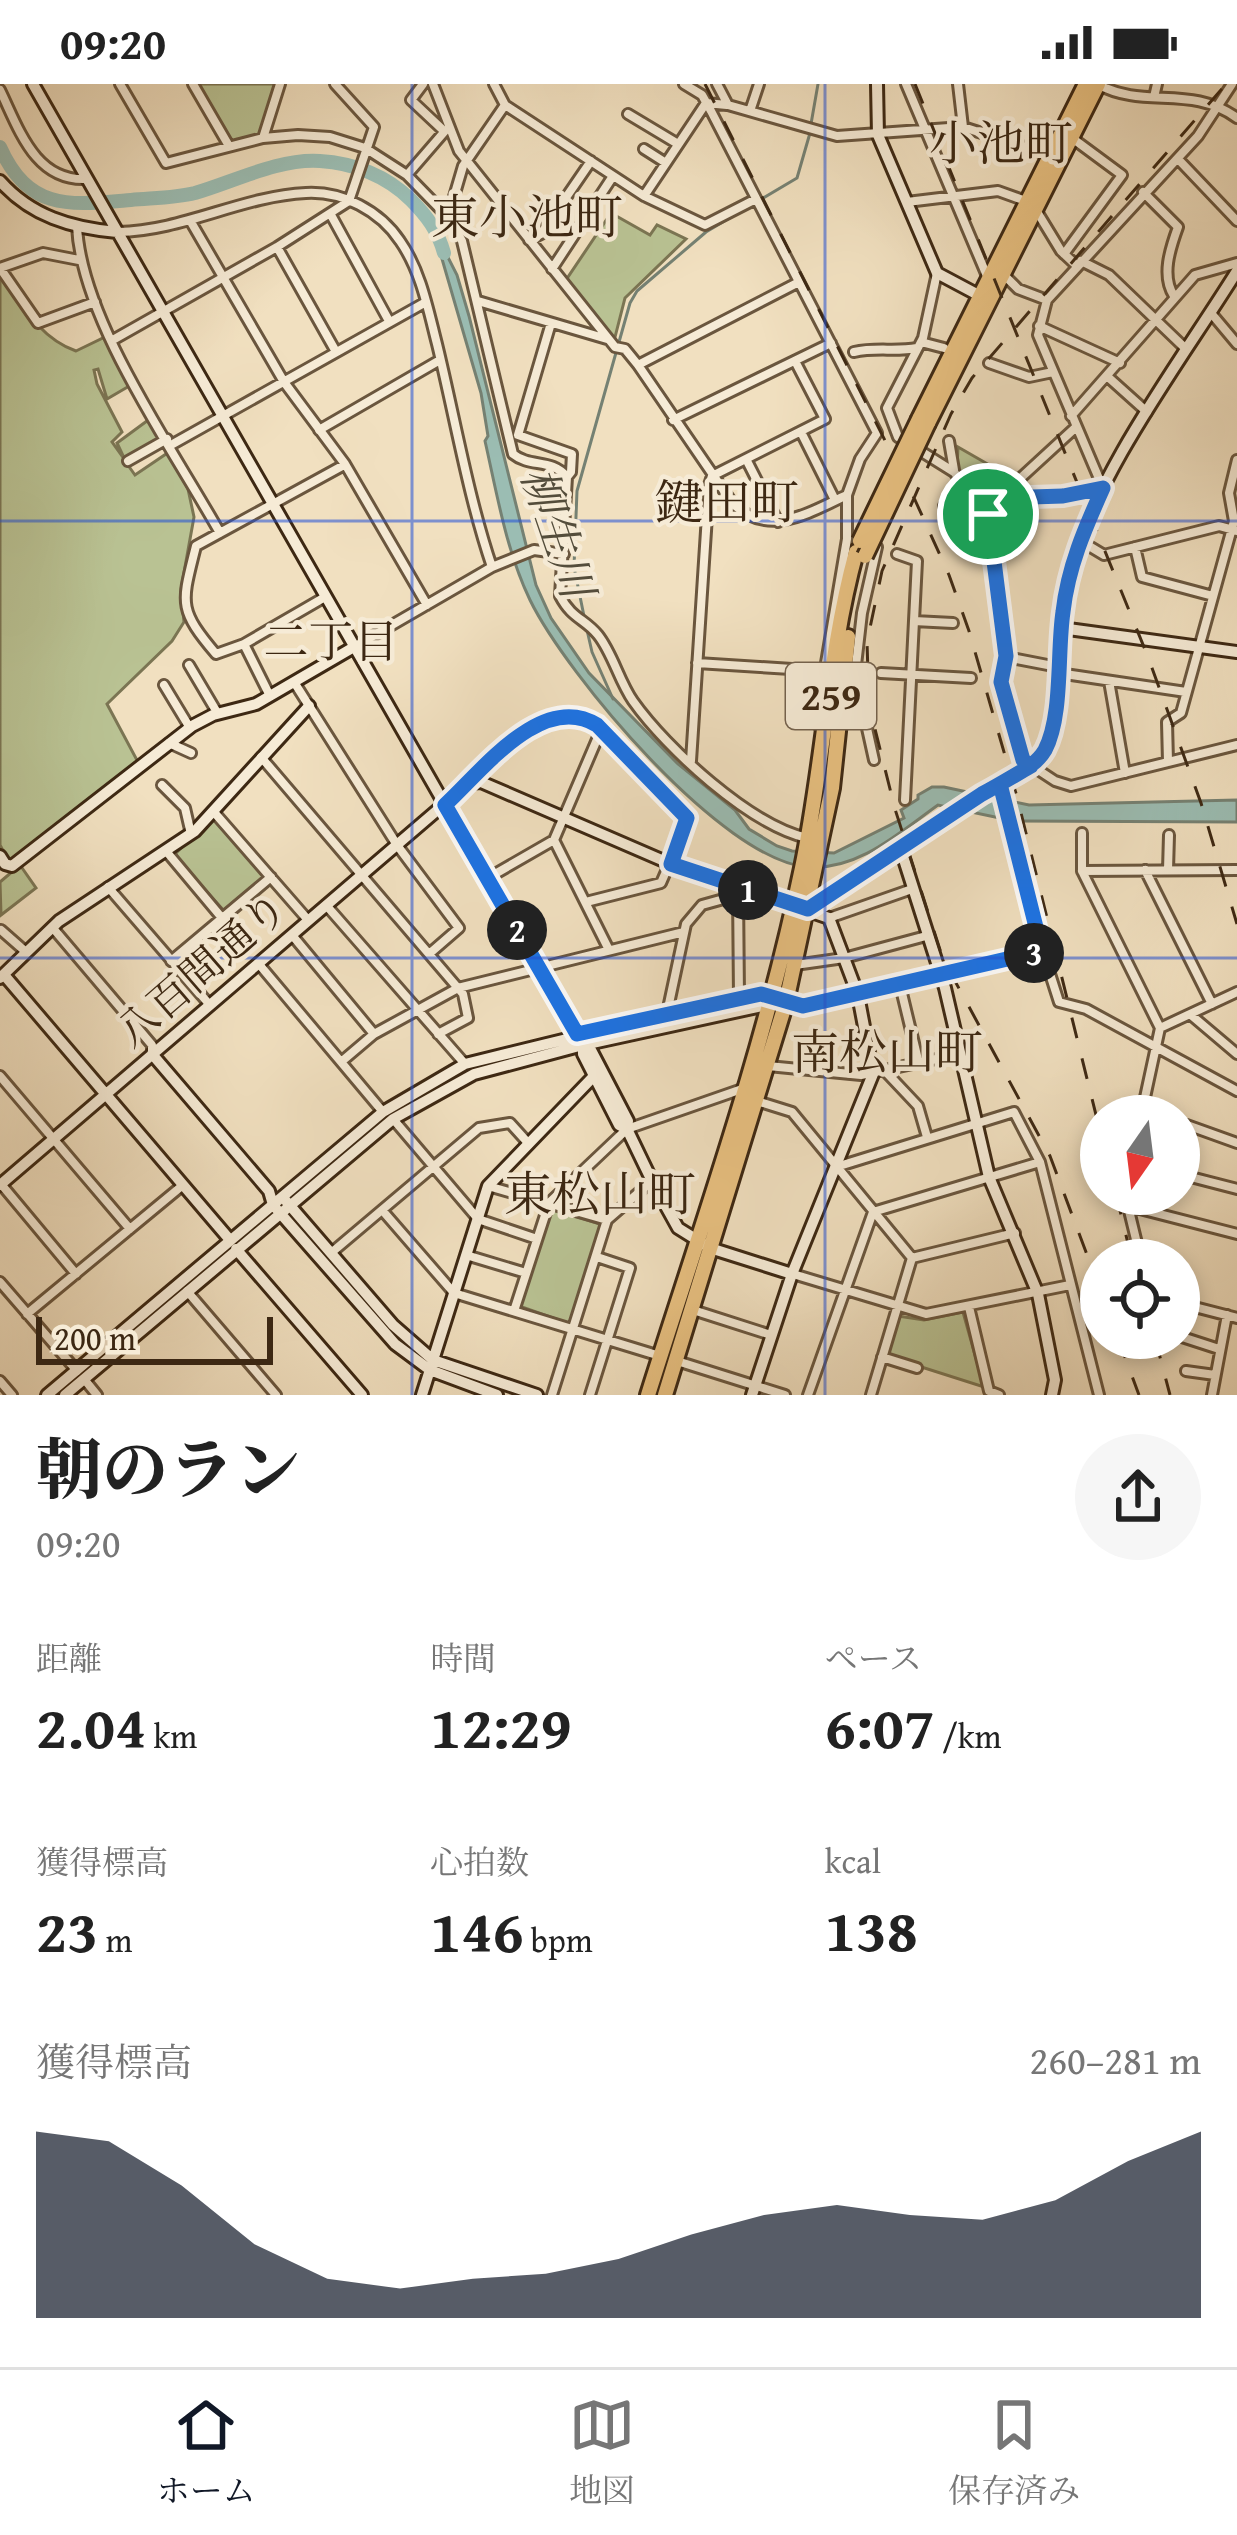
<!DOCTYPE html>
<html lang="ja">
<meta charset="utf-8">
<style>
:root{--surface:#fff;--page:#f6f6f6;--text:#222;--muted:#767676;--line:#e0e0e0;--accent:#111827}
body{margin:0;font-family:"Gentium Book Plus","Noto Serif JP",serif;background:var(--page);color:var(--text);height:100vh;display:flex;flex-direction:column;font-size:45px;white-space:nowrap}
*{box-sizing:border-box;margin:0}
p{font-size:39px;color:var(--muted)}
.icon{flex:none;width:66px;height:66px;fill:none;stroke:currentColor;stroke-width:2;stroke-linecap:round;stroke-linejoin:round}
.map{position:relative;height:1311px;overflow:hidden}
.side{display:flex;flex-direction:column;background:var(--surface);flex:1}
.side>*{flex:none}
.needle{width:78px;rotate:194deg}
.tools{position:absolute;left:1080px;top:1011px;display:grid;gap:24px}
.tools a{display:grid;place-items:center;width:120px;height:120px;border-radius:50%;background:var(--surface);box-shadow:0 6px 18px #0003;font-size:60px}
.scale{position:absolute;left:36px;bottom:30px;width:237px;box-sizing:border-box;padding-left:12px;border:6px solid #3d2813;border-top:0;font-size:33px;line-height:42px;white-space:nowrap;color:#3d2813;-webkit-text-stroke:9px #f6ebd6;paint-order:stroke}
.pin{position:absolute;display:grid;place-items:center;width:102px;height:102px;color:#fff;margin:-51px;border:6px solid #fff;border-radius:50%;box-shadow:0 3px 12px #0007}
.km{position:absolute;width:60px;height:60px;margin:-30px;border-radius:50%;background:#222;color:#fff;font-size:33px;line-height:60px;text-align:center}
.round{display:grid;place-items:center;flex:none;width:126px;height:126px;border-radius:63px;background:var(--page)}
.head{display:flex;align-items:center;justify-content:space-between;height:204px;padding:0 36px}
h1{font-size:66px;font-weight:800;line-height:90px}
.stats{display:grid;grid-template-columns:repeat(3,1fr);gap:18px;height:204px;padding:12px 36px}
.stats div{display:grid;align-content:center}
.stats b{font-size:60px;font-weight:800}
.stats small{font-size:33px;font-weight:400}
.stats p{font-size:33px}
.chart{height:336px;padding:24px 36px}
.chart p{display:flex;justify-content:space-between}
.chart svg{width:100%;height:216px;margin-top:12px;fill:var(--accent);opacity:.7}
.status{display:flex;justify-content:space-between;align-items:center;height:84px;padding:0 60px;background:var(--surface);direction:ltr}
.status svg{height:33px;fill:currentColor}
.dock{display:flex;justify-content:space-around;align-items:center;height:168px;border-top:3px solid var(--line);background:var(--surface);font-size:33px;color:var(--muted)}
.dock a{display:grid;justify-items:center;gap:6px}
.dock .selected{color:var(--accent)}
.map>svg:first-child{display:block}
.green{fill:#b9c293;stroke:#7b7553;stroke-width:3}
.water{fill:#9bbdb3;stroke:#758173;stroke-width:3}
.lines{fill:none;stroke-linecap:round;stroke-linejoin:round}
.stream{stroke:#758173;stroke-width:3}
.river{stroke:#9bbdb3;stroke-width:14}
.street-casing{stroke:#6a563e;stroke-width:14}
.secondary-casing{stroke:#3d2813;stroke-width:16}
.highway-casing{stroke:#3d2813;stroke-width:20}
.street{stroke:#f6ebd6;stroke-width:8}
.secondary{stroke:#f6ebd6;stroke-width:10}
.highway{stroke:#e8c080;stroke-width:14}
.rail{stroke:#3d2813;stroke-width:3;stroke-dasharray:21 21;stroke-linecap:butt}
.highway-bridge-casing{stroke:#3d2813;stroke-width:20;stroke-linecap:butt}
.highway-bridge{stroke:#e8c080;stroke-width:14}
.route-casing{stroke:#fff;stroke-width:24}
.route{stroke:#1a73e8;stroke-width:15}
.grid{fill:none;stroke:#1d4ed8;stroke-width:3;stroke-opacity:0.55}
.labels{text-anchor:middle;stroke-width:9;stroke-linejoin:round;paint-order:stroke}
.shield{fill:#f6ebd6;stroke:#74624e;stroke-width:3}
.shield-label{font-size:39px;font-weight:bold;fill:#3d2813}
.street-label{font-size:42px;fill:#3d2813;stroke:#f6ebd6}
.water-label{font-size:45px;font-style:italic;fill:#544d3b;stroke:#f6ebd6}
.neighbourhood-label{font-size:45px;fill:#3d2813;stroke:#f6ebd6}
.quarter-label{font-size:48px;fill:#3d2813;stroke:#f6ebd6}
</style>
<div class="status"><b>09:20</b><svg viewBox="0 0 49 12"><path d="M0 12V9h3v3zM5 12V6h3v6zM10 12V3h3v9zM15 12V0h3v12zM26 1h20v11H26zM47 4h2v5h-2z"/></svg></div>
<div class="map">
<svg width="1237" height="1311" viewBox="0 0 1237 1311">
<rect width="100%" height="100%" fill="#f1e0c0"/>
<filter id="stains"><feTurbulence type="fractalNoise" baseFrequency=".00167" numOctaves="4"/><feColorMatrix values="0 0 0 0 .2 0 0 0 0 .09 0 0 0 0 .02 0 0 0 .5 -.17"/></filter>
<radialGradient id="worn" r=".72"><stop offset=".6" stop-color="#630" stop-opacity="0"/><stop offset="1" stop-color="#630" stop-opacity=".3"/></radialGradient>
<!-- green -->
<path class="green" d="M 199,0 L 277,0 L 262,51 L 234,59 L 229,57 Z
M 611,129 L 650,151 L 657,141 L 686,155 L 625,214 L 614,257 L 566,196 Z
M 0,189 C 22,220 39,254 76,267 L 105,253 L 131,301 L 107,315 L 98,285 L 94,286 L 97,300 L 122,348 L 112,358 L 125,376 L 117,359 L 151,334 L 163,354 L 125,377 L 135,391 L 169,368 L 188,405 L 194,433 L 181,505 L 184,538 L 172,557 L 107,620 L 138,678 L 12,775 L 7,774 L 0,761 Z
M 958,363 L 1012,394 L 993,414 L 979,414 L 957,384 Z
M 212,734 L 264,790 L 263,796 L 225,828 L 174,771 Z
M 20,781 L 36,804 L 1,831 L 0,798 Z
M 553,1125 L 603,1141 L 570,1240 L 519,1222 L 550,1126 Z
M 963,1228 L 984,1303 L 890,1273 L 888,1269 L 898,1232 L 924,1236 Z"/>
<!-- water -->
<path class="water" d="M 433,144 L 457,191 L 469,232 L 536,501 L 551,534 L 589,589 L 678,680 L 735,726 L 749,745 L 777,762 L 792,767 L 834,769 L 904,734 L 901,726 L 918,715 L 918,711 L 932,703 L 944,703 L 1029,721 L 1237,716 L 1237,738 L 1014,737 L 938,721 C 900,748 858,787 808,783 C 722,777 566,590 530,516 C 506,466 497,410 485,357 L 488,352 L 481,309 Z"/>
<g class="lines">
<!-- stream -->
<path class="stream" d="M 811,40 L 818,0
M 585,537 L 574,483 L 577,407 L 630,219 L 637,207 L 706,148 L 797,94 L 810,49
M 587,546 L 592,568 L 613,615"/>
<!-- river -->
<path class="river" d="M 0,63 C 29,128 71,121 131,116 C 152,114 175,114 195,109 C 233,98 280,74 320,77 C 354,79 387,92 411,116 C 427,132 438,147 444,169"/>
<!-- street casing -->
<g class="street-casing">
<path id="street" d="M 120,0 L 166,79 L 263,54 L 298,51 L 330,53 L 365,64 L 407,91 L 448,133 L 462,157 L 513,370 C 530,384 551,374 567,393 L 560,512 C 572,535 584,534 598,551 C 613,570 619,597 633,617 C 667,665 750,741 807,754
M 193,0 L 229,62
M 423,0 L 411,16 L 444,47
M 433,0 L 459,67 L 615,263 L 625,265 L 638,281 L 733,420 C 770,454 808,429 847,411
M 494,0 L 505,21 L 644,112 L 705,141 L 754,116
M 684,0 L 702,11 L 711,27 L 877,349 L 860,375 L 847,411 L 847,455 L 817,632 L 818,641 L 826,643
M 717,0 L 728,21 L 837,52 L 963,43
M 906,0 L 987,192
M 958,0 L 963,43 L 1050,71
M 1097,0 C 1145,26 1190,0 1237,34
M 0,6 C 19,45 35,98 87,95
M 1154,13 L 1157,0
M 750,27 L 759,0
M 628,30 L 678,60
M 263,54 L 280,0
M 644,65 L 666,79
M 1178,75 L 1237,137
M 407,91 L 445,47
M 1143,108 L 1178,143 C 1170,165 1161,192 1174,212
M 644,112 L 706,19 L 727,21
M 907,118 L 998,107 L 1026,117
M 1036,126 L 1061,167 L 1076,181
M 331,131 L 389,237
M 448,133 L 463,82 L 505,21
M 191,138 L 284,298 L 345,380 L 427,521
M 77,142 C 81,236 173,365 220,449
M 118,148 C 183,147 242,112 306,109 C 343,107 380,127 400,157 C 421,187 428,225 437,260 C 455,334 468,412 492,483 L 354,563
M 529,156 L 541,150 L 591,77
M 277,163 L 335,266
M 1064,170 L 1122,91 L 1072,54
M 79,176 L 43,169 L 0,184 L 38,239 L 95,218
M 1081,177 L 1109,191 L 1186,265
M 552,185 L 613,92
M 937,189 L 923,254 L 887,324 L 898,353 L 954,388 L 988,430 L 1006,573 L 1001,598 L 1023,676 L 1055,697 L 1071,702 L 1237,661
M 1004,191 L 1018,205 L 1047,216
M 478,217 L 607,255
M 1211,229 L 1237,260
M 551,239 L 518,351 L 572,370 L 571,388 L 567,393
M 1039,242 L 1120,279
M 111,257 L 277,163 L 349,117 L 374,43 L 335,0
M 921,258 L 944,264
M 854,268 C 876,263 895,268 917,264
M 989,279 L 1029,293 L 1053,288
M 638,281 L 799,198
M 1108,293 L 1147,328
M 1071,332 L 1195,191 L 1237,179
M 673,336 L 831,259
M 319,346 L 440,276
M 801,348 L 835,416
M 949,357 L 954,386
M 171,361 L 426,218
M 746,375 L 778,438
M 128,377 L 167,355
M 1000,413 L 1075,344
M 944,422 L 960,394
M 988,430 L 999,414 L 1063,412 L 1103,404 L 1038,251 L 1047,216 L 1198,52 L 1232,0
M 1079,456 L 1104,471 L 1219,442 L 1237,447
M 1135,463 L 1142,493 L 1213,512
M 897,470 L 917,477 L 905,716
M 492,483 L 534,466 L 564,470
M 325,513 L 244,560 L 216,570 C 177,524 182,519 196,462 L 344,381
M 914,537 L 953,539
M 244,560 L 270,612
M 1006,573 L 1058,583
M 697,579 L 823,587
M 189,581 L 218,630
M 881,589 L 971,594
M 1058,589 L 1186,608
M 855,590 L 874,676
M 1109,597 L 1125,689
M 294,598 L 397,761 L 459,844 L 429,870
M 845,600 L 855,590 L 862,529 L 877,463
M 164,601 L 190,644
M 169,659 L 191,669
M 261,673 L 463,910 L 468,934 L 438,950
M 691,677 L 709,401 L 712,392 L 825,335 L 795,277
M 1168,678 L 1167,638 L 1181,629 L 1234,437 L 1229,409 L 1237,376
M 469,699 L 535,642 L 563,632 L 574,632 L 597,641 L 687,734 L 687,739 L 661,799 L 586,818
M 1000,700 L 1029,824 L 1059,918 L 1086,925 L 1237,1007
M 162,701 L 185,724 L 191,750
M 213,727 L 308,836
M 1082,749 L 1082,787
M 554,756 L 609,866
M 166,767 L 222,834
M 1145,786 L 1212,920
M 1168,786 L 1169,751
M 488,794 L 554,756 L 601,646
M 108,803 L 209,920
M 738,807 L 739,913
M 326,821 L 465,980
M 829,834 L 912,805
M 52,843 L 152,961 L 152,970
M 1,846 L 26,868
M 292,851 L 374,950
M 171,877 L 271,793
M 258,879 L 383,1028
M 795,881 L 844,874 L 926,852
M 900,901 L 919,980
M 858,911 L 1042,867
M 667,929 L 686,840 L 702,821 L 738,811
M 1191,931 L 1237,970
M 1160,944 L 1237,908
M 341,978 L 374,950 L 458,904 L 684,848
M 768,982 L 861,991 L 960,970
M 885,987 L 918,1022 L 927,1053
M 0,992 L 130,1145
M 757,1017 L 792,1028 L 912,1174 L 1015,1149
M 1141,1032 L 1160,944 L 1082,787 L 1237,786
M 393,1035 L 478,1135 L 537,1155
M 1179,1071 L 1187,1041 L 1237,1059
M 836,1083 L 1014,1028 L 1040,1078 L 1099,1311
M 1179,1090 L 1237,1105
M 1,1100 L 76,1190
M 488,1102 L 607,1136
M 1125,1110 L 1141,1176
M 1128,1122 L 1237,1150
M 382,1126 L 454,1209 L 660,1272
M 331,1169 L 479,1044 L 510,1039 L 529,1060
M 466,1171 L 526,1189
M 793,1190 L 926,1230 L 1070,1201
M 0,1198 L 77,1287
M 187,1207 L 276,1311
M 1179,1219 L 1237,1234
M 969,1223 L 989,1307 L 999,1311
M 693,1226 L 771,1251
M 514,1227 L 549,1119 L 627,1045 L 742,1005
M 27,1230 L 183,1101
M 1179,1252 L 1219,1265
M 882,1273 L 917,1284
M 677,1277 L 785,1311
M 1186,1287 L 1215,1291
M 84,1295 L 97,1311
M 0,1297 L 12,1311
M 552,1311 L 607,1136 L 652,1097
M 590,1311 L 630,1184 L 597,1173
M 808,1311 L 873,1128 L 1040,1078
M 871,1311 L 912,1174
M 1212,1311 L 1227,1231"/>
</g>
<!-- secondary casing -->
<g class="secondary-casing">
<path id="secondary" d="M 33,0 L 565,931 L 583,961 L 591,966 L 628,1037 L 627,1045 L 652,1097 L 678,1144 L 710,1164 L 792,1190
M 877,0 L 878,51 L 937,189 L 984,214
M 0,97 C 31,132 71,144 117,148
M 1061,544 L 1237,568
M 900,763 L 945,904 L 989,1093 L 1038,1210 L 1055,1296 L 1052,1311
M 0,772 L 5,780 L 12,782 L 192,642 L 213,631 L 256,620 L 354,563
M 808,825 L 833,811 L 874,779 L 1031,682 C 1067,645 1057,539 1071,485 C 1096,388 1183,274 1237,187
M 5,892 L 230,1156
M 0,894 L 59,837 L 195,747 L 309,622
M 583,961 L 583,970 L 619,1041 L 627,1045
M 152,970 L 269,1107 L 273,1121 L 395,1260 L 430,1286 L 497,1311
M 0,1101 L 469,699 L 481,698 L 671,780 L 829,834 L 858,911 L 873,990 L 792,1190 L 752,1311
M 286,1117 L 393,1241 L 433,1276 L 537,1311
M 236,1165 L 362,1311
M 47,1311 L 383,1028 L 465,980 L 739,913 L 761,910 L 803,922 L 858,911
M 65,1311 L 393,1035 L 474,990 L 583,961 L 771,920
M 422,1311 L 488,1102 L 594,992"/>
</g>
<!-- highway casing -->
<g class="highway-casing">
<path id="highway" d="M 919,335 L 1086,0
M 928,339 L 1098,0
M 648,1311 C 703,1137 765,963 802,784 C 824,679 828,570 856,468
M 665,1311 L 786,918 L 832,704 L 848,553"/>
</g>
<!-- street -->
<use href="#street" class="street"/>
<!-- secondary -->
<use href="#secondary" class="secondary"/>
<!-- highway -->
<use href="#highway" class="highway"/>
<!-- rail -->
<path class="rail" d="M 705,0 L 915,416 L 949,491 L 969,547 L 1017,713 L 1101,1051
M 915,0 L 1148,573 L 1201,719 L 1237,840
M 1116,1110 L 1132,1176
M 1101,1208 L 1050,1072 L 943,875 L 895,725 L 869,621 L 867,558 L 882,487 L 951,330 L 972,294 L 1226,0
M 1118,1254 L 1139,1311
M 1155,1254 L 1170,1311"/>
<!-- highway-bridge casing -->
<g class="highway-bridge-casing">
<path id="highway-bridge" d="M 860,457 L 919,335
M 865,472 L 928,339"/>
</g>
<!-- highway-bridge -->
<use href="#highway-bridge" class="highway-bridge"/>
</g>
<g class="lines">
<!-- route casing -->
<g class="route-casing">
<path id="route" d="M 988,430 L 1006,572 L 1001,598 L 1023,676 L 1031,682 C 1015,691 999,701 982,710 L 808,825 L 671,780 L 687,734 L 597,641 C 542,607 482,687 445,721 L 577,950 L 761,910 L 803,922 L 1042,867 L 1000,700 C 1016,690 1035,683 1045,666 C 1063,632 1057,567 1063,528 C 1068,483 1085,444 1103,404 L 1063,412 L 998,414 L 988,430"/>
</g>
<!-- route -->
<use href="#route" class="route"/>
</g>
<!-- grid -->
<path class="grid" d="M 412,0 L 412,1311M 825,0 L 825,1311M 0,437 L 1237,437M 0,874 L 1237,874"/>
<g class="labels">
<!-- shield labels -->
<rect class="shield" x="786" y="579" width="90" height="66" rx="9"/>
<g class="shield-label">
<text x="831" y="626">259</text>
</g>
<!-- street labels -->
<g class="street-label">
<text transform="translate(201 885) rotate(-41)" y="15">八百間通り</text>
</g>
<!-- water labels -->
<g class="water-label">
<text transform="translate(558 448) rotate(71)" y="16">柳生川</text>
</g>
<!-- neighbourhood labels -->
<g class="neighbourhood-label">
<text x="331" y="573">二丁目</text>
</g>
<!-- quarter labels -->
<g class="quarter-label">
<text x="1001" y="76">小池町</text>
<text x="527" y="150">東小池町</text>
<text x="727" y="435">鍵田町</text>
<text x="887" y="985">南松山町</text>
<text x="600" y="1127">東松山町</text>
</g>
</g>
<rect width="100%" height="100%" filter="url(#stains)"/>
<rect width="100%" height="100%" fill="url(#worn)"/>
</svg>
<div class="tools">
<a><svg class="needle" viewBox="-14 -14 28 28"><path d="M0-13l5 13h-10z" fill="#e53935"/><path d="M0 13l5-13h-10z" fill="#767676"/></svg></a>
<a><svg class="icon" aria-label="locate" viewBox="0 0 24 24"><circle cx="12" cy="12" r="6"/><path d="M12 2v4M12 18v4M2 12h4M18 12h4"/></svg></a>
</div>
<div class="scale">200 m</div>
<div class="pin" style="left:988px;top:430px;background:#1e9e55"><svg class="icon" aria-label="arrive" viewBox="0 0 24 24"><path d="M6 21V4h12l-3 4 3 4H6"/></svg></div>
<b class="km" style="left:748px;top:806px">1</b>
<b class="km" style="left:517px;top:846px">2</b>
<b class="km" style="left:1034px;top:869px">3</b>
</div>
<section class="side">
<div class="head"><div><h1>朝のラン</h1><p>09:20</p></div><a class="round"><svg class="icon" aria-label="share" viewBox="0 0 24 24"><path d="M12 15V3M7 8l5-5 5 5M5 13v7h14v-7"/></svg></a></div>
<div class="stats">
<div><p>距離</p><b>2.04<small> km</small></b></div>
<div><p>時間</p><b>12:29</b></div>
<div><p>ペース</p><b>6:07<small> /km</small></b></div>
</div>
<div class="stats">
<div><p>獲得標高</p><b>23<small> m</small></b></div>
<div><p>心拍数</p><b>146<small> bpm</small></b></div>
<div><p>kcal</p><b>138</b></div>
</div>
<div class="chart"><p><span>獲得標高</span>260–281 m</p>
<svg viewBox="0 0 160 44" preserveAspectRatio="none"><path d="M0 44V6L10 8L20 17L30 29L40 36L50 38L60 36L70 35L80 32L90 27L100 23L110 21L120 23L130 24L140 20L150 12L160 6V44z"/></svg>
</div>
</section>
<nav class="dock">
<a class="selected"><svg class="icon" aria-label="home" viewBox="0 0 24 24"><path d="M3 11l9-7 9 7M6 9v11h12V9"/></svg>ホーム</a>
<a><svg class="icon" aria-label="map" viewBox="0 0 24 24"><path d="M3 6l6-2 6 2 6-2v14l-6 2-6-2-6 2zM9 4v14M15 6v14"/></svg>地図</a>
<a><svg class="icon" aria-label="saved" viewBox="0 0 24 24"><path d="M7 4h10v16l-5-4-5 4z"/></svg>保存済み</a>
</nav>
